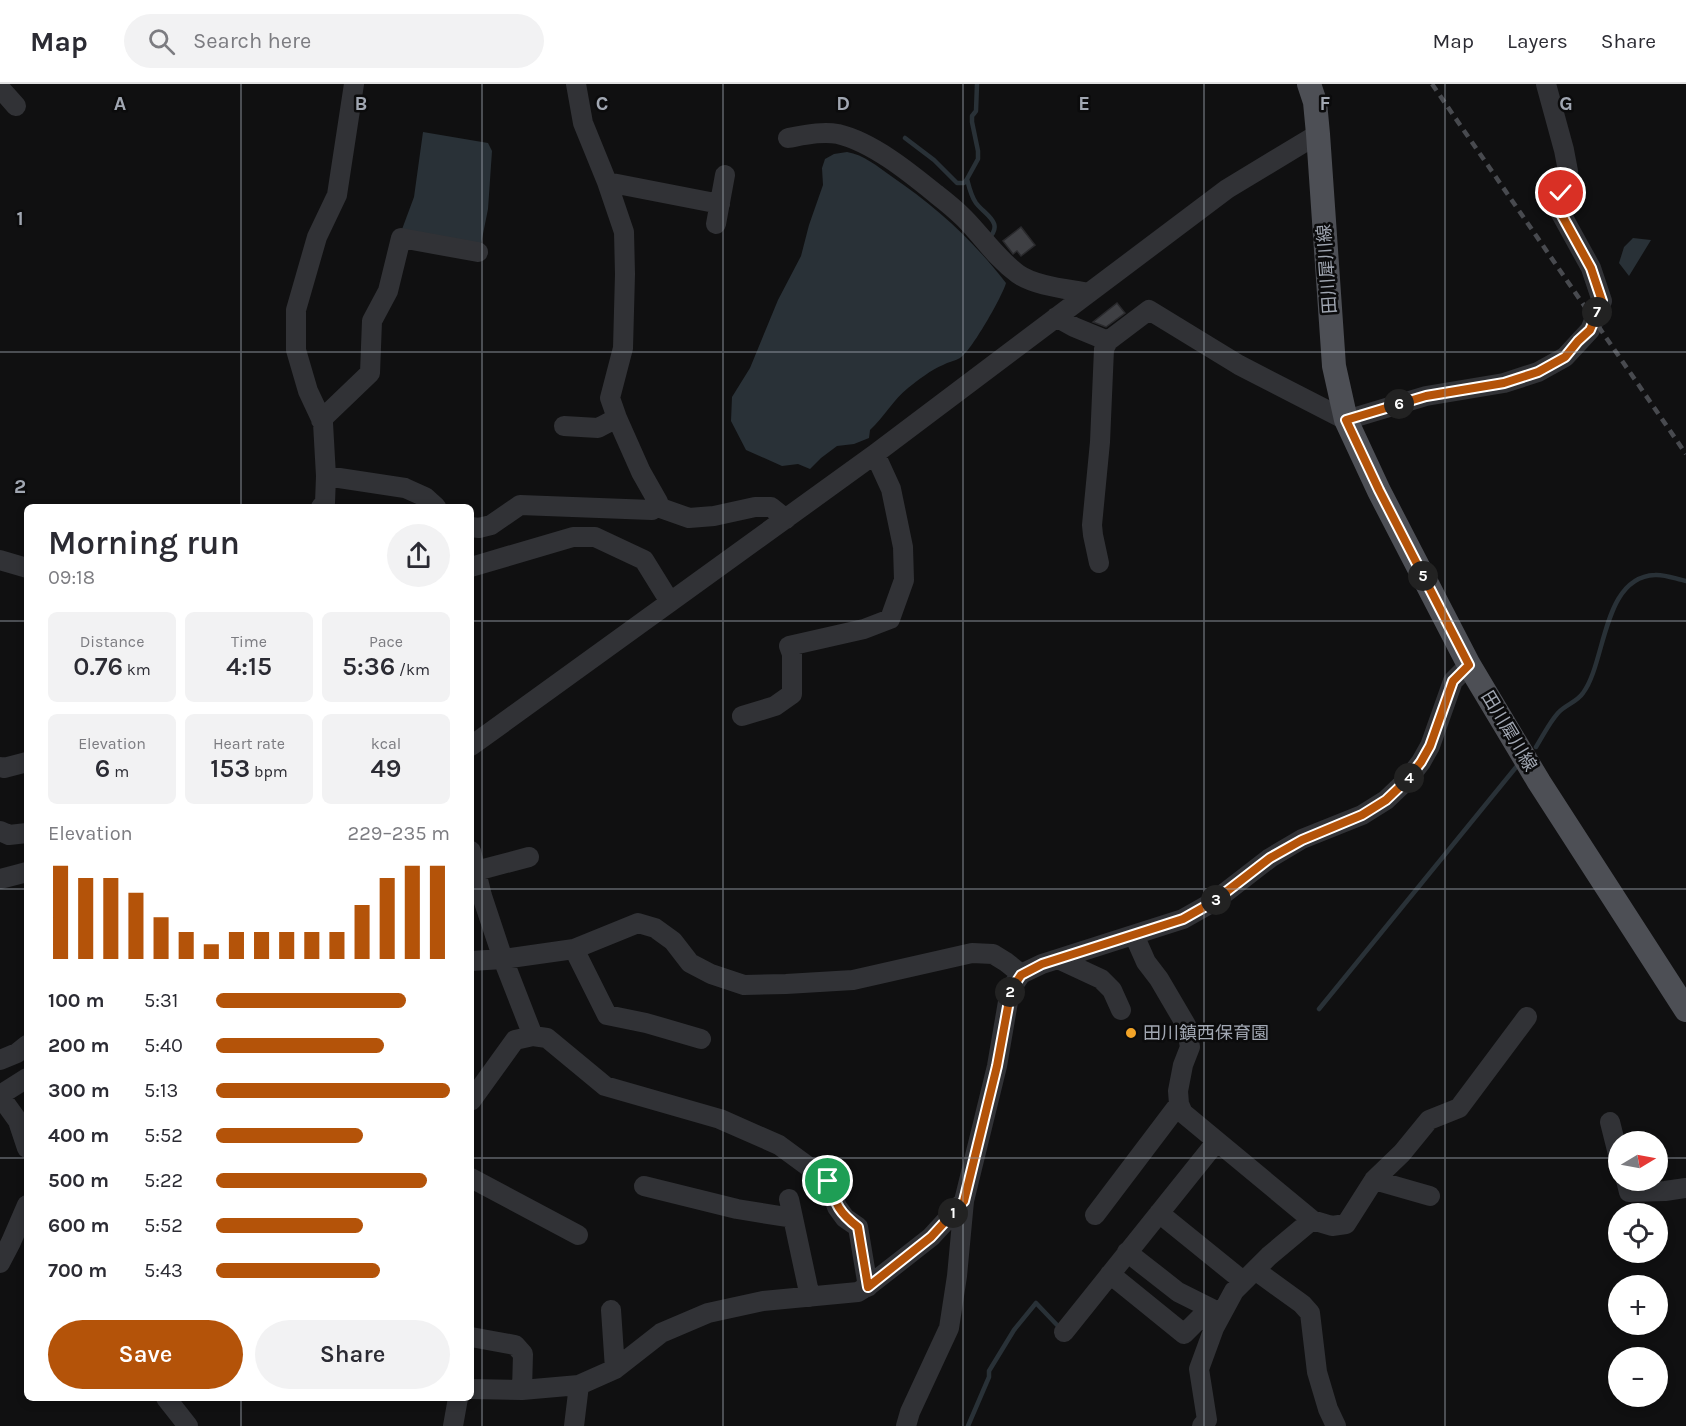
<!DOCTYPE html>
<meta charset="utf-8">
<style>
:root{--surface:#fff;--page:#f2f2f3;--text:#2b2b33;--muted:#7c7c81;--line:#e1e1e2;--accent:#b45309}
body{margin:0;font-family:Karla,"Noto Sans JP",sans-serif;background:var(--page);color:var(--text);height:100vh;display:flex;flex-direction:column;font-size:22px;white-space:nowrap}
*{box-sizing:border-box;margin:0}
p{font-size:20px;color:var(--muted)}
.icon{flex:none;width:33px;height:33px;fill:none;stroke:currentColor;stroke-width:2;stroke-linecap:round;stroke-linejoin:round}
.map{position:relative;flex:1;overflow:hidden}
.drawer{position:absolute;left:24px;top:420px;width:450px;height:897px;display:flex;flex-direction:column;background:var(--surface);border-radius:9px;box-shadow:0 3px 9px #0003}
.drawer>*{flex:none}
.needle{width:39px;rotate:80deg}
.fabs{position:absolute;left:1608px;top:1047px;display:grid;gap:12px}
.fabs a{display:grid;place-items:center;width:60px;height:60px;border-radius:50%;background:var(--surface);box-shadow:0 3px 9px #0003;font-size:30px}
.pin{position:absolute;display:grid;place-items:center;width:51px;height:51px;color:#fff;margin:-26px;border:3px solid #fff;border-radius:50%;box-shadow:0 2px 6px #0007}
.km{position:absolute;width:30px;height:30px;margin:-15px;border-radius:50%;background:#222;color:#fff;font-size:16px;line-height:30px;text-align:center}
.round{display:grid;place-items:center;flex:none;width:63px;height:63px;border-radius:32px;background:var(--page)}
.head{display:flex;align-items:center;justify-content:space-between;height:102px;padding:0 24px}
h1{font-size:33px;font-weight:600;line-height:45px}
.figures{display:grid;grid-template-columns:repeat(3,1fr);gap:9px;height:102px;padding:6px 24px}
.figures div{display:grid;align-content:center;border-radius:9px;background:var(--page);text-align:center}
.figures b{font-size:26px;font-weight:600}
.figures small{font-size:16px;font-weight:400}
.figures p{font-size:16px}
.chart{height:168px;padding:12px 24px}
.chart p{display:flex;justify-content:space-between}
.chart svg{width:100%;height:108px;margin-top:6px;stroke:var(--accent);stroke-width:6}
.cta{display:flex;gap:12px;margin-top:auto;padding:12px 24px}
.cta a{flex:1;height:69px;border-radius:36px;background:var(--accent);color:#fff;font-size:24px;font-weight:600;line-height:69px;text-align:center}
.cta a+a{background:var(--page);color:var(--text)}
ul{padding:0 24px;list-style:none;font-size:20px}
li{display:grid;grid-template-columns:96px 72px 1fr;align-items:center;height:45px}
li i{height:15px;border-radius:8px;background:var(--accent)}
header{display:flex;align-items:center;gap:36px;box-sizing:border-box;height:84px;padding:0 30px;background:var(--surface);border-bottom:2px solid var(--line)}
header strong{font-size:28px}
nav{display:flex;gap:33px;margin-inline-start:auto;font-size:21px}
.search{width:420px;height:54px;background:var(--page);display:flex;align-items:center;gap:15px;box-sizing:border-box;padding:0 21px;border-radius:33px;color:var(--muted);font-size:22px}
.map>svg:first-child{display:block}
.water{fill:#293137}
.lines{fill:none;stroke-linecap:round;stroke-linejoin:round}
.stream{stroke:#293137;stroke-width:4.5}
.building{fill:#3f4044;stroke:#2a2a2d;stroke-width:1.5}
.minor{stroke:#313236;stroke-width:20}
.major{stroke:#4d4f55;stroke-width:24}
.rail{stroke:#484a4f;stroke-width:4.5;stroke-dasharray:8 6;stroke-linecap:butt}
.route-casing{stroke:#fff;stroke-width:12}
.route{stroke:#b45309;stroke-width:8}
.grid{fill:none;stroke:#a1a7b2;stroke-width:1.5;stroke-opacity:0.55}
.poi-dot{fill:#f2a428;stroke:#0b0b0c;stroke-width:2}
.labels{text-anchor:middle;stroke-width:5;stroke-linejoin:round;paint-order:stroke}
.street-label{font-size:18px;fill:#a1a7b2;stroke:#0b0b0c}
.poi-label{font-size:18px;fill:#a1a7b2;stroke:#0b0b0c;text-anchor:start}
.grid-label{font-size:20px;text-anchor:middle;font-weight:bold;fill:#a1a7b2;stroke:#0b0b0c;stroke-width:5;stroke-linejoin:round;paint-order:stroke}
</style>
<header>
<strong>Map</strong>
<div class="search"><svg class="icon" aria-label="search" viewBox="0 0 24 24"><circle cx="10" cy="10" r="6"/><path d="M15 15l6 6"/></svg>Search here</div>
<nav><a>Map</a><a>Layers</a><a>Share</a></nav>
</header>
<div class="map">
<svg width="1686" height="1342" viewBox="0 0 1686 1342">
<rect width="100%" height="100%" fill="#101011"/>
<!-- water -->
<path class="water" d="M 423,48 L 488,59 L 492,67 L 488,125 L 481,160 L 401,148 L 414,113 Z
M 847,68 C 864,71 877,82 891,92 C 935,122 973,156 1006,199 C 1003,211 971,268 960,274 C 955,277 948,278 943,281 C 931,286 918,296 908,304 C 893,316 884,333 870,346 L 869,354 L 854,360 L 837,362 L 821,374 L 810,385 L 798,380 L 782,382 L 746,366 L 731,337 L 732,313 L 750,284 L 778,216 L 801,172 L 809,141 L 823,101 L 822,84 L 825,75 L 834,70 Z
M 1633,154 L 1651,156 L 1629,192 L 1619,179 L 1624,163 Z"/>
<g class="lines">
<!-- stream -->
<path class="stream" d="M 977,0 L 976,27 L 972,32 L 972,38 L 978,67 L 978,75 L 967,95 C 969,103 971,112 976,119 C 985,131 1005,139 988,155
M 905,54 L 934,76 L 957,99 L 964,99 L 967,95
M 1536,663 C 1543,652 1549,639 1558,629 C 1565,621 1577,618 1583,609 C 1606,579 1602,493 1655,491 C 1664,490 1676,495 1686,497
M 1319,925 L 1517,682
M 968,1342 L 989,1293 L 989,1287 L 1014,1246 L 1036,1219 L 1057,1241"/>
</g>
<!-- building -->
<path class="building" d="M 1021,143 L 1035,161 L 1021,172 L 1017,167 L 1013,170 L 1003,157 Z
M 1117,219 L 1125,229 L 1106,243 L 1093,238 Z"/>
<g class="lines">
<!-- minor -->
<path class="minor" d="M 0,4 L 16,22
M 788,54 C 805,51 822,47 838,50 C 872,58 909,88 936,110 C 945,117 955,125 964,134 C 982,152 996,174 1018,190 C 1035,202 1068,205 1088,209
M 607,98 L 720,120
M 716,140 L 725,91
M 1056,233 L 1074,243 L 1108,257 L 1149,226 L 1239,281 L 1346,336 L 1426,312 L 1504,299 L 1538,288 L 1565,273 L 1590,246 L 1602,217 L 1591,184 L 1559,126 L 1561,109 L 1568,87 L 1564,66 L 1546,0
M 321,336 L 370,289 L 372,237 L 388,207 L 401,154 L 478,168
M 564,342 L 598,344 L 617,334
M 326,392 L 405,404 L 425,413 L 436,423
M 655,422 L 689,434 L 714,432 L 755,423 L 771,423 L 786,435
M 321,423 L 325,419 L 326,392 L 323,339 L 308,307 L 296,266 L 296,226 L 317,153 L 337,111 L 354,0
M 471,443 L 479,444 L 491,441 L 520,421 L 652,426 L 658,418 L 641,388 L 617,334 L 610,314 L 623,264 L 625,190 L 624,148 L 607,98 L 583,39 L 576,0
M 0,476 L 27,484
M 1099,479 L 1093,451 L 1092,441 L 1100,358 L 1104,265 L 1108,257
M 471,483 L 573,453 L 595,453 L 644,476 L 670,518
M 742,632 L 775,622 L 792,610 L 792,570 L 789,562 L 864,545 L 890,535 L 904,496 L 903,463 L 891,405 L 875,370
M 471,662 L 875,370 L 1227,105 L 1318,50
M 0,683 L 4,684 L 27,678
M 0,747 L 9,751 L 27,749
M 471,767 L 482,812 L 503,875 L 533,952
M 476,787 L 529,773
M 0,795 L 27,788
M 1134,851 L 1146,878 L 1159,895 L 1186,941 L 1190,963 L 1183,981 L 1178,1007 L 1179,1020 L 1183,1029 L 1312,1136 L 1332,1142 L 1346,1140 L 1374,1096 L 1402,1069 L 1429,1036 L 1459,1024 L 1527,933
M 574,865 L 607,931 L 646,939 L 701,955
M 1058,875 L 1101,895 L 1112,906 L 1121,926
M 471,877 L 503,875 L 574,865 L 638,839 L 655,844 L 673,857 L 690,879 L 711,890 L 744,901 L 786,900 L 853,896 L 972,869 L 993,870 L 1006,878 L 1021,890
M 0,976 L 17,969 L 27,961
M 0,1011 L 27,994
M 0,1012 L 18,1037 L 27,1064
M 471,1017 L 515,956 L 533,952 L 547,954 L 605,1002 L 720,1035 L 779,1061 L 828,1097 L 837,1123 L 845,1134 L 858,1143 L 868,1203
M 1610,1038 L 1618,1070
M 471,1094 L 578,1151
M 1374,1096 L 1430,1112
M 1626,1096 L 1629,1108 L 1665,1107 L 1686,1104
M 644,1102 L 737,1125 L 793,1134
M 789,1115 L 810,1213
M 1159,1129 L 1243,1197
M 1095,1131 L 1179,1020
M 1127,1168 L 1178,1208 L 1220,1229
M 0,1179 L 11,1158 L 27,1121
M 1255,1186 L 1302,1220 L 1310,1229 L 1317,1288 L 1328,1325 L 1336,1342
M 1110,1190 L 1184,1250 L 1210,1224
M 611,1226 L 615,1285
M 1064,1248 L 1217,1057
M 471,1253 L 515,1261 L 523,1270 L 522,1306
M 471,1305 L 522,1306 L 579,1301 L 615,1285 L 661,1249 L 708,1229 L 763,1217 L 858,1208 L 871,1200 L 931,1153 L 964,1117
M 166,1314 L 188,1342
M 453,1342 L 458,1314
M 574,1342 L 579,1301
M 906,1342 L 910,1328 L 949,1244 L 957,1192 L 964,1117 L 997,982 L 1010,906 L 1021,890 L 1042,880 L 1183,835 L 1213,818 L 1270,774 L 1302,755 L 1362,731 L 1386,716 L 1407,696 L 1421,678 L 1430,662 L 1453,597 L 1469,581
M 1202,1342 L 1207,1336 L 1199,1285 L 1214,1244 L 1234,1207 L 1269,1172 L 1312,1136"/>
<!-- major -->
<path class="major" d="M 1309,0 L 1315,18 L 1318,50 L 1334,282 L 1346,336 L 1379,407 L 1469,581 L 1539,698 L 1686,926"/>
<!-- rail -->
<path class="rail" d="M 1432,0 L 1686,370"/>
</g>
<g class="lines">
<!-- route casing -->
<g class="route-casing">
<path id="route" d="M 828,1097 C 836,1120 838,1128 858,1143 L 868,1203 L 931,1153 L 964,1117 L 997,982 L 1011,906 L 1021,891 L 1042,880 L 1183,835 L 1213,818 L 1270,774 L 1302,756 L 1362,731 L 1386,716 L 1407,696 L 1421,678 L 1430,662 L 1453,597 L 1469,581 L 1379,406 L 1346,336 L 1426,312 L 1504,299 L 1538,288 L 1565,273 L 1578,257 L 1590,246 L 1602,217 L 1591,184 L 1559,126 L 1561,109"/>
</g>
<!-- route -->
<use href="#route" class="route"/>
</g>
<!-- grid -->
<path class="grid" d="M 241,0 L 241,423M 482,0 L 482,1342M 723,0 L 723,1342M 963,0 L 963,1342M 1204,0 L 1204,1342M 1445,0 L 1445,1342M 0,268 L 1686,268M 0,537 L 27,537M 471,537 L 1686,537M 0,805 L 27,805M 471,805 L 1686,805M 0,1074 L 27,1074M 471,1074 L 1618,1074M 1658,1074 L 1686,1074M 241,1314 L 241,1342"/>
<!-- markers -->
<circle class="poi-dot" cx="1131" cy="949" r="6"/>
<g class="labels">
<!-- street labels -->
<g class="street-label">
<text transform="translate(1327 185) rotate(-94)" y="6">田川犀川線</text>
<text transform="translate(1509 647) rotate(59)" y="6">田川犀川線</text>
</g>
<!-- poi labels -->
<g class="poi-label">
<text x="1143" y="955">田川鎮西保育園</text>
</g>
</g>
<g class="grid-label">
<text x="120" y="26">A</text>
<text x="361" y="26">B</text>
<text x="602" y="26">C</text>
<text x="843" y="26">D</text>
<text x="1084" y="26">E</text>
<text x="1325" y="26">F</text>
<text x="1566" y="26">G</text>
<text x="20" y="141">1</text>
<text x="20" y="409">2</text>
</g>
</svg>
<div class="fabs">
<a><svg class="needle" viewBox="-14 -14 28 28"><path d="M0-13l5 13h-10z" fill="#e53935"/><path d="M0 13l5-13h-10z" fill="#7c7c81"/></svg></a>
<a><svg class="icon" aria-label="locate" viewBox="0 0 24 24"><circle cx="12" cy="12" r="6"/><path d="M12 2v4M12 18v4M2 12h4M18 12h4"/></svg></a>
<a>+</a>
<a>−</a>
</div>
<div class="pin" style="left:828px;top:1097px;background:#1e9e55"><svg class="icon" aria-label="arrive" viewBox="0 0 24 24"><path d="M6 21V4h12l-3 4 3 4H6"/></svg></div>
<div class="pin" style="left:1561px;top:109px;background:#d93025"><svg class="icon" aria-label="check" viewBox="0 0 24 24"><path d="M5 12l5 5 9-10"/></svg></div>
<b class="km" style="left:953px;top:1129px">1</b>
<b class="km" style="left:1010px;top:908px">2</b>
<b class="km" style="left:1216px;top:816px">3</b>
<b class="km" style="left:1409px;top:694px">4</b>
<b class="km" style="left:1423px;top:492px">5</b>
<b class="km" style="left:1399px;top:320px">6</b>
<b class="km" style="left:1597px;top:228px">7</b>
<section class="drawer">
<div class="head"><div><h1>Morning run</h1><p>09:18</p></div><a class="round"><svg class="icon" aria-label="share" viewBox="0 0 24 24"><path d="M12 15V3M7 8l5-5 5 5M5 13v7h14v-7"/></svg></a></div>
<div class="figures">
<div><p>Distance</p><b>0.76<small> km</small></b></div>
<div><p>Time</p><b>4:15</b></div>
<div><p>Pace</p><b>5:36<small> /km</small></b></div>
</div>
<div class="figures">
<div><p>Elevation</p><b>6<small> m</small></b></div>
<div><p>Heart rate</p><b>153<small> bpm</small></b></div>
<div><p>kcal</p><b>49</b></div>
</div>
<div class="chart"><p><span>Elevation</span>229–235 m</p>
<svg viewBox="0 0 160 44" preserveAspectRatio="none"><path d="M5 44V6M15 44V11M25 44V11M35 44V17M45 44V27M55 44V33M65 44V38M75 44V33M85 44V33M95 44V33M105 44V33M115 44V33M125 44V22M135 44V11M145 44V6M155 44V6"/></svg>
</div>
<ul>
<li><b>100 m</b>5:31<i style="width:81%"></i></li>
<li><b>200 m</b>5:40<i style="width:72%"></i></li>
<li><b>300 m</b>5:13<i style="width:100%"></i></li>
<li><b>400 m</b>5:52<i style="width:63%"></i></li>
<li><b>500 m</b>5:22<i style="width:90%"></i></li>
<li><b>600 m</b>5:52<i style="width:63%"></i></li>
<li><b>700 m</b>5:43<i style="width:70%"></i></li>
</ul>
<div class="cta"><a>Save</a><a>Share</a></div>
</section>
</div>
